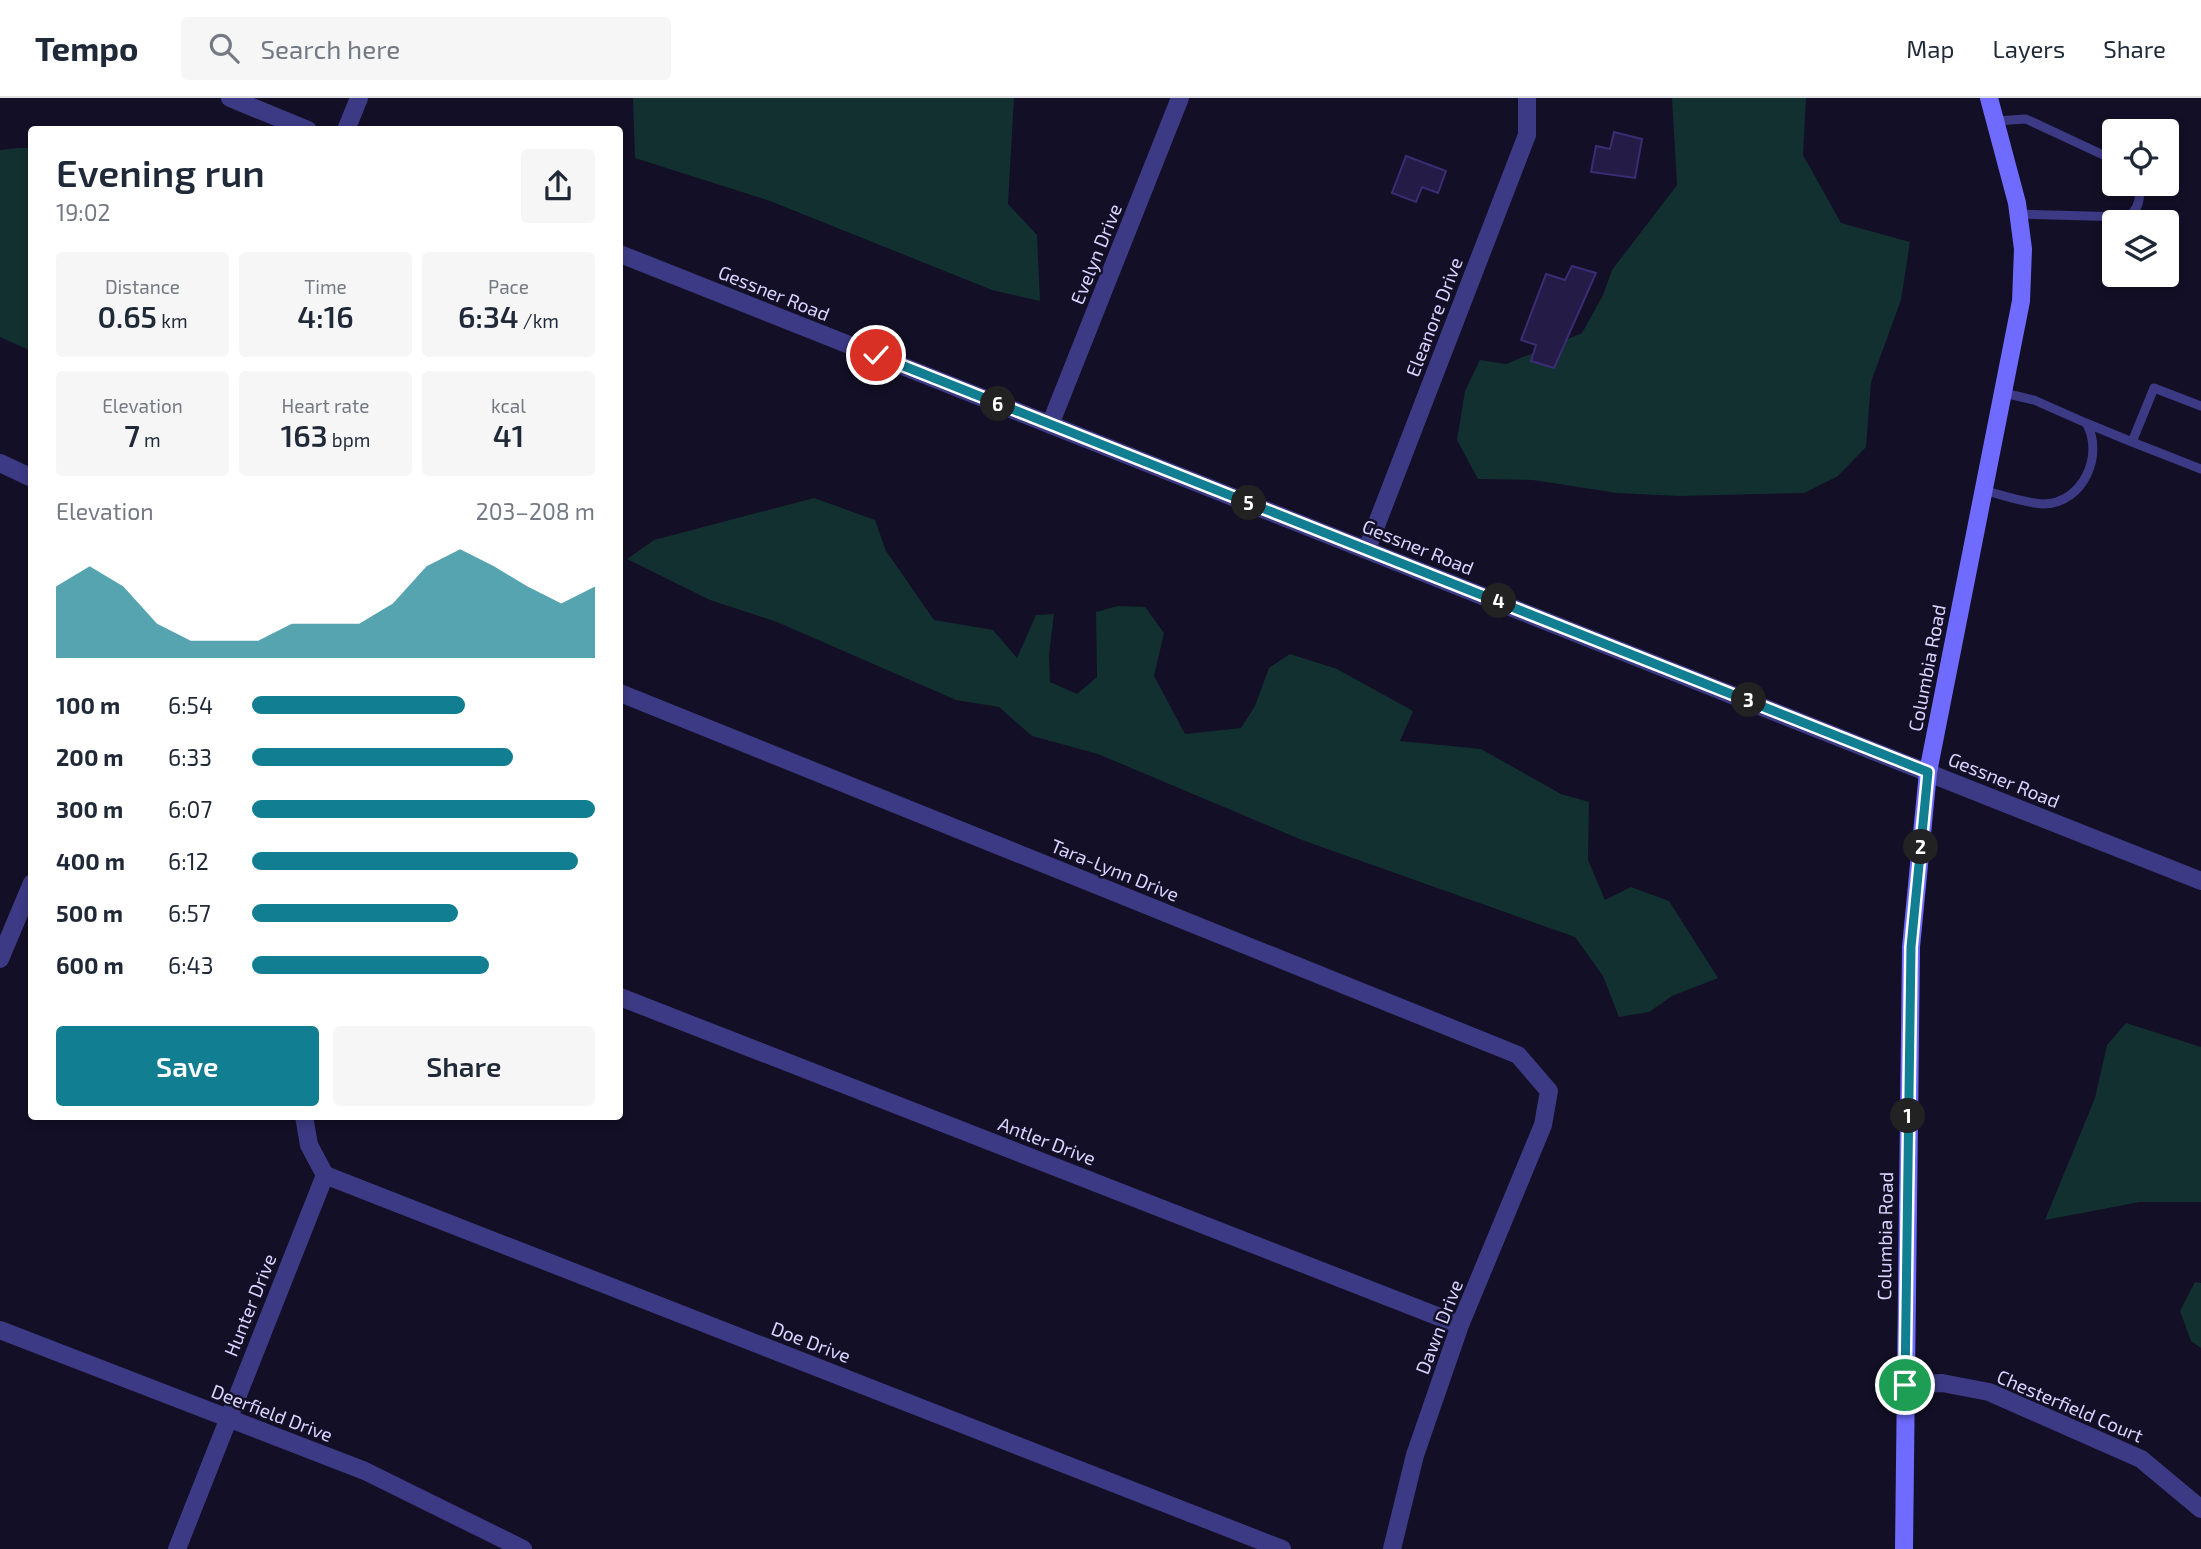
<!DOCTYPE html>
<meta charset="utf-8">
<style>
:root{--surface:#fff;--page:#f6f6f7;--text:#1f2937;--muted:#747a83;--line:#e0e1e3;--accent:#117e91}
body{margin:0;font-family:"Exo 2",sans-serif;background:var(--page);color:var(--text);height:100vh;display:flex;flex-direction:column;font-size:26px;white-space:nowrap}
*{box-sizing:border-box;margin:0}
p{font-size:23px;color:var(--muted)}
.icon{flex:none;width:38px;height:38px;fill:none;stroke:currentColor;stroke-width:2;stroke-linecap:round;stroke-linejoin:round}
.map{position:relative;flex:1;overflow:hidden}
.side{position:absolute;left:28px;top:28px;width:595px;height:994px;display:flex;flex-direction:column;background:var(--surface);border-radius:7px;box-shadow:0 4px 10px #0003}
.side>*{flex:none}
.tools{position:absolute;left:2102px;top:21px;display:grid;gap:14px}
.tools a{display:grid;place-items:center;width:77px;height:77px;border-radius:7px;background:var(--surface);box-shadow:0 4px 10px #0003;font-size:35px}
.pin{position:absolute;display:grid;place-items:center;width:60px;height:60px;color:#fff;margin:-30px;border:4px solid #fff;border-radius:50%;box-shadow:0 2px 7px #0007}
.km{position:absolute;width:35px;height:35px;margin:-18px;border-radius:50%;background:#222;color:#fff;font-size:19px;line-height:35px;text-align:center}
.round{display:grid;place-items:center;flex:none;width:74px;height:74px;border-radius:7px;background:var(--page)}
.headline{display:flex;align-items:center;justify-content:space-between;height:119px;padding:0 28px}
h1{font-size:38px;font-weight:600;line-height:52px}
.stats{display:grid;grid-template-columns:repeat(3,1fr);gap:10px;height:119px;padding:7px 28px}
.stats div{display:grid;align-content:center;border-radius:7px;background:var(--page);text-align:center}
.stats b{font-size:30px;font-weight:600}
.stats small{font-size:19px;font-weight:400}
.stats p{font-size:19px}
.chart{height:196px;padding:14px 28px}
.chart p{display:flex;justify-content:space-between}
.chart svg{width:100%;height:126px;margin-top:7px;fill:var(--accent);opacity:.7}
.cta{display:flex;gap:14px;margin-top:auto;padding:14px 28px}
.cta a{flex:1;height:80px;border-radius:7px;background:var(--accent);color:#fff;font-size:28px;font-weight:600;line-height:80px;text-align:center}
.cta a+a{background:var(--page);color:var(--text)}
ul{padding:0 28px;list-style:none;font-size:23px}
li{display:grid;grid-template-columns:112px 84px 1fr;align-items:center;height:52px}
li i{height:18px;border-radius:9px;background:var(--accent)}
header{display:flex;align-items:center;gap:42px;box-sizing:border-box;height:98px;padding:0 35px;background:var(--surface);border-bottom:2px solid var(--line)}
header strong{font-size:33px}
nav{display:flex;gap:38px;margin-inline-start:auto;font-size:24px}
.search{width:490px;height:63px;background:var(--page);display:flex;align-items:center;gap:18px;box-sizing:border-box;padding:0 24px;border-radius:7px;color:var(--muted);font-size:26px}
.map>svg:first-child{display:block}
.green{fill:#12302f}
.building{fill:#241b47;stroke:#3b2d73;stroke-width:2}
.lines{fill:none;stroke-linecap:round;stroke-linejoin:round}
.service{stroke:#3d3a85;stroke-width:9}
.minor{stroke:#3d3a85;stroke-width:18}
.tertiary{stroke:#3d3a85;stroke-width:18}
.secondary{stroke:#6f6bff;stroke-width:18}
.route-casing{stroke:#fff;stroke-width:14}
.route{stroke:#117e91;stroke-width:9}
.labels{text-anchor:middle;stroke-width:5;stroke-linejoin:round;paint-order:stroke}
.street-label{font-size:19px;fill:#d9d4ff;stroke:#130f26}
</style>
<header>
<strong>Tempo</strong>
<div class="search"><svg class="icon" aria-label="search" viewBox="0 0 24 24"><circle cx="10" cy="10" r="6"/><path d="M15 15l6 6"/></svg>Search here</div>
<nav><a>Map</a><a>Layers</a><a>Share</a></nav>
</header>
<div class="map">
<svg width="2201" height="1451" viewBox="0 0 2201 1451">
<rect width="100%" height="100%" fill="#130f26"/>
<!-- green -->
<path class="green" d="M 633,0 L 1014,0 L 1008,106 L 1037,137 L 1040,203 L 992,192 L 770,103 L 635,60 Z
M 1672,0 L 1806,0 L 1803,57 L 1841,125 L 1910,144 L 1901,202 L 1871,284 L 1866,349 L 1838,378 L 1804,395 L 1679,398 L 1617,395 L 1533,382 L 1478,381 L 1457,342 L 1465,293 L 1480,262 L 1506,266 L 1582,235 L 1603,197 L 1612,172 L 1677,87 Z
M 19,50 L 31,50 L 31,253 L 0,239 L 0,52 Z
M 814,400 L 875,422 L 886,453 L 934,522 L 993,532 L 1017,560 L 1036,517 L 1054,516 L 1049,557 L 1050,584 L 1077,596 L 1097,579 L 1096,514 L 1118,508 L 1145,509 L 1164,535 L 1154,578 L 1185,636 L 1241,630 L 1255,608 L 1269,570 L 1290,556 L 1337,571 L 1413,613 L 1400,643 L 1481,651 L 1561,696 L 1589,704 L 1588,762 L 1605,802 L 1631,789 L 1669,803 L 1718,880 L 1672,898 L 1649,914 L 1619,919 L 1603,878 L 1575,839 L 1302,742 L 1098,656 L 1032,638 L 999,609 L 956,602 L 777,524 L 710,502 L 627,461 L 654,442 Z
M 2126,925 L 2201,949 L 2201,1104 L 2140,1104 L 2045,1122 L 2095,1000 L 2107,947 Z
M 2195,1184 L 2201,1185 L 2201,1250 L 2191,1243 L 2180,1213 Z"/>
<!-- building -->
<path class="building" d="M 1614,34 L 1642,41 L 1635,80 L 1591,74 L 1596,48 L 1610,51 Z
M 1406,58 L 1446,73 L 1438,95 L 1422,89 L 1416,104 L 1392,95 Z
M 1572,168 L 1596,175 L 1554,270 L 1531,263 L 1536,247 L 1521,242 L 1546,176 L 1565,182 Z"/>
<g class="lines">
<!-- service -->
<path class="service" d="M 1995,23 L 2026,21 L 2114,62
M 2018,116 L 2127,119 C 2139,112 2141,99 2139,86
M 2201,308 L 2154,290 L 2132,344 L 2201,371
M 2086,325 L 2132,344
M 1983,392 C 2002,397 2024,405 2043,406 C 2083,406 2105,356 2086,325 L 2034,302 L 2004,295"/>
<!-- minor -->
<path class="minor" d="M 230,0 L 308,32
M 620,156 L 2201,783
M 1050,327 L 1180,0
M 0,365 L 32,380
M 1367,451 L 1527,37 L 1527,0
M 620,595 L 1518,957 L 1549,993 L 1543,1027 L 1460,1227 L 1415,1357 L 1392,1451
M 620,899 L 1460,1227
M 325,1077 L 1282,1451
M 0,1232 L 365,1373 L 523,1451
M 1905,1287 L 1942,1285 L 1989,1294 L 2141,1361 L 2201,1411
M 177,1451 L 325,1077 L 309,1047 L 304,1018"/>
<!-- tertiary -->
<path class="tertiary" d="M 346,32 L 359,0
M 0,861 L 32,785"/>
<!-- secondary -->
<path class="secondary" d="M 1904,1451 L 1911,849 L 1928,674 L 2021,203 L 2023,151 L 2017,105 L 1989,0"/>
</g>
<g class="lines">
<!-- route casing -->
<g class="route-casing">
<path id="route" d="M 876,257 L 1928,674 L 1911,849 L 1905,1287"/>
</g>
<!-- route -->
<use href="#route" class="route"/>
</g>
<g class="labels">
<!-- street labels -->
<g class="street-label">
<text transform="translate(1096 156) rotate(-68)" y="7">Evelyn Drive</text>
<text transform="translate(774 195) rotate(22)" y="7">Gessner Road</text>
<text transform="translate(1434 219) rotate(-69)" y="7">Eleanore Drive</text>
<text transform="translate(1418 449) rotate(22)" y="7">Gessner Road</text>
<text transform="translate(1927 570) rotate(-79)" y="7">Columbia Road</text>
<text transform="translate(2004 682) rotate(22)" y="7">Gessner Road</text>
<text transform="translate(1115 772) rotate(22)" y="7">Tara-Lynn Drive</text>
<text transform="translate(1047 1043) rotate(21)" y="7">Antler Drive</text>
<text transform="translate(1885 1138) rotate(-89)" y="7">Columbia Road</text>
<text transform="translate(250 1207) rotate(-68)" y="7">Hunter Drive</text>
<text transform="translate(1439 1229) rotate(-69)" y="7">Dawn Drive</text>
<text transform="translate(811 1244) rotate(21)" y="7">Doe Drive</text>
<text transform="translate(2070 1308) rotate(23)" y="7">Chesterfield Court</text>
<text transform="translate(272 1315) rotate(21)" y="7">Deerfield Drive</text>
</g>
</g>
</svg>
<div class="tools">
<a><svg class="icon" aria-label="locate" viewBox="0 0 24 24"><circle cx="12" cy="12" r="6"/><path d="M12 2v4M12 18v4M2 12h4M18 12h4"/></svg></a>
<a><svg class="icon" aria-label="layers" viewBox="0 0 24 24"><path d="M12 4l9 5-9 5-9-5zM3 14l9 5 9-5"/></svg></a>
</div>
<div class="pin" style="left:1905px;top:1287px;background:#1e9e55"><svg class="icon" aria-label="arrive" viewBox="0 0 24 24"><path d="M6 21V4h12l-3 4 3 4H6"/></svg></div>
<div class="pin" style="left:876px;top:257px;background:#d93025"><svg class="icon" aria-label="check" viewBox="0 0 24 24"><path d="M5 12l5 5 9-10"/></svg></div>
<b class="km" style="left:1908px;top:1018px">1</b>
<b class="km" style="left:1921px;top:749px">2</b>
<b class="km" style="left:1749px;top:602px">3</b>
<b class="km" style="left:1499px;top:503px">4</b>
<b class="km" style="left:1249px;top:405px">5</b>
<b class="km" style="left:998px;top:306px">6</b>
<section class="side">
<div class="headline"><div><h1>Evening run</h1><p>19:02</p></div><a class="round"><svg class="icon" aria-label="share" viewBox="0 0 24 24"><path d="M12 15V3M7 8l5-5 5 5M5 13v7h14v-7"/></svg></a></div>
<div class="stats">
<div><p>Distance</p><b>0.65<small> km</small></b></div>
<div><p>Time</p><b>4:16</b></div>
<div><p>Pace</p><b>6:34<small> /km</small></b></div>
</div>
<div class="stats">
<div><p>Elevation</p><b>7<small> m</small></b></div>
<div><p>Heart rate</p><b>163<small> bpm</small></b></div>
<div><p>kcal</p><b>41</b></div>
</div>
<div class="chart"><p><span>Elevation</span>203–208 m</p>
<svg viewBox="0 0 160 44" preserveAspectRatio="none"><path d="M0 44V19L10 12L20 19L30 32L40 38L50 38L60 38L70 32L80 32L90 32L100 25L110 12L120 6L130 12L140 19L150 25L160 19V44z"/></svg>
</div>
<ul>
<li><b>100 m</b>6:54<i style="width:62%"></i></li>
<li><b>200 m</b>6:33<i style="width:76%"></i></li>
<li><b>300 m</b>6:07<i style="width:100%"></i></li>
<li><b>400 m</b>6:12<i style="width:95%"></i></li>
<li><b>500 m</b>6:57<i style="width:60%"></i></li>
<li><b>600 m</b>6:43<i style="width:69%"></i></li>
</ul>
<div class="cta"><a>Save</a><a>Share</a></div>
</section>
</div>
